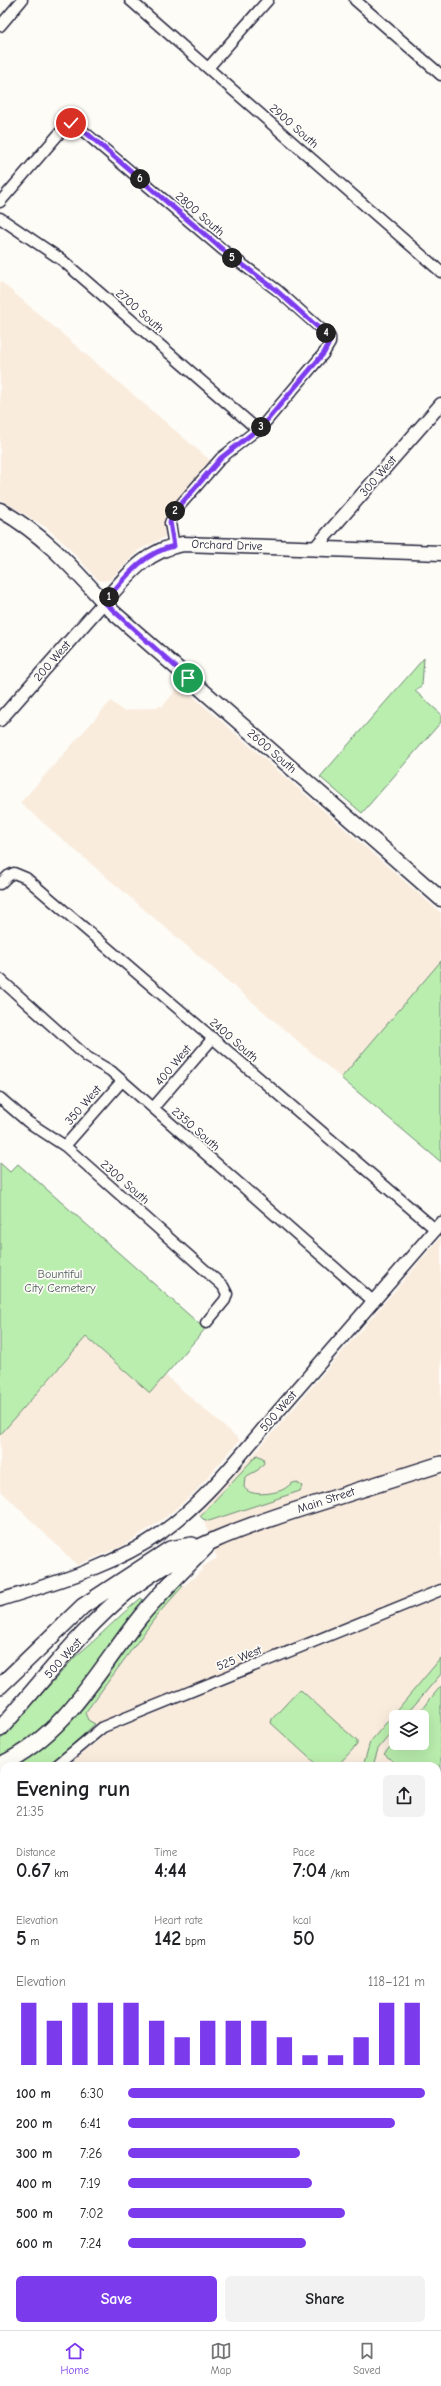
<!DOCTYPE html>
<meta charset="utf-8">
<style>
:root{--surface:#fff;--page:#f2f2f2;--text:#202124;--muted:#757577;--line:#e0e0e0;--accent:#7c3aed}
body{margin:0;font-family:"Comic Neue",sans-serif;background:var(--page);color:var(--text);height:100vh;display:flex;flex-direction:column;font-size:15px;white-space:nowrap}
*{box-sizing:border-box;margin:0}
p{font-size:13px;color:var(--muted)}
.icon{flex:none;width:22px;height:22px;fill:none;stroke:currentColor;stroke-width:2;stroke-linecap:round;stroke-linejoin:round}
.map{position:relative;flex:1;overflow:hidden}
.sheet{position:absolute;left:0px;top:1762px;width:441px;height:568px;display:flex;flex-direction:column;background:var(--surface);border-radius:12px 12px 0 0;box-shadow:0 4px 16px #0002}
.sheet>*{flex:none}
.fabs{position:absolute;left:389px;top:1710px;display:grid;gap:8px}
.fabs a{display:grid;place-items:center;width:40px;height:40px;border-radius:6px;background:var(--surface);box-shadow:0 4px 16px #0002;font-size:20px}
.pin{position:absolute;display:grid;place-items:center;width:34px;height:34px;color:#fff;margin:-17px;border:2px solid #fff;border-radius:50%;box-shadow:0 1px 4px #0007}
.km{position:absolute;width:20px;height:20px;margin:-10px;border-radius:50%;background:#222;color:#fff;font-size:11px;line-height:20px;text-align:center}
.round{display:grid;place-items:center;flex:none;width:42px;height:42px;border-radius:6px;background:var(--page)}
.summary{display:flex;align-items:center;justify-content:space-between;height:68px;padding:0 16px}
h1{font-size:22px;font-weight:700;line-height:30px}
.figures{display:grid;grid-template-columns:repeat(3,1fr);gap:6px;height:68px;padding:4px 16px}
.figures div{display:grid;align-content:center}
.figures b{font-size:20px;font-weight:700}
.figures small{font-size:11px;font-weight:400}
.figures p{font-size:11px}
.chart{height:112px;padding:8px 16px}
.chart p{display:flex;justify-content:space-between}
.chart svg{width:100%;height:72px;margin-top:4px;stroke:var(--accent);stroke-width:6}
.button{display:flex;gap:8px;margin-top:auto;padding:8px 16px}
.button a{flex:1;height:46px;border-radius:6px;background:var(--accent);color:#fff;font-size:16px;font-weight:700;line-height:46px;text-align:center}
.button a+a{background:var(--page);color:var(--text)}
ul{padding:0 16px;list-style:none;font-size:13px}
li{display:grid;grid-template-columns:64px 48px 1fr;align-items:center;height:30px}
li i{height:10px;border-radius:5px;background:var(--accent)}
.menu{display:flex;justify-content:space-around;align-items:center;height:56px;border-top:1px solid var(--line);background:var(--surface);font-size:11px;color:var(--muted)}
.menu a{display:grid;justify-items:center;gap:2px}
.menu .current{color:var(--accent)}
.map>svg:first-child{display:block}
.built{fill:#faecdd;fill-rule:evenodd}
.green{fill:#baeeae;stroke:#6e8874}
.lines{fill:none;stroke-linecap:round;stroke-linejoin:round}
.minor-casing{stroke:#22223b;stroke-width:13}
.tertiary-casing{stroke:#22223b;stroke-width:15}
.secondary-casing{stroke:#22223b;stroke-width:17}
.primary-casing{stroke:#22223b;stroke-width:18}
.motorway-casing{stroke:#22223b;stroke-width:21}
.minor{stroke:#fdfcf7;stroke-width:10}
.tertiary{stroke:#fdfcf7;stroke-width:12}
.secondary{stroke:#fdfcf7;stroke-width:14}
.primary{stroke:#fdfcf7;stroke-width:15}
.motorway{stroke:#fdfcf7;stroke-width:18}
.route-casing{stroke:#fff;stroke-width:8}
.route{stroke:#7c3aed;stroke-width:5}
.labels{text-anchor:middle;stroke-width:3.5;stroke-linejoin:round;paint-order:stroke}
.street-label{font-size:12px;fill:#22223b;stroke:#fdfcf7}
.park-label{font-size:12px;fill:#505f5e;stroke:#fdfcf7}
</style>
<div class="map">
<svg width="441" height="2330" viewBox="0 0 441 2330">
<rect width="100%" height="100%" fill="#fdfcf7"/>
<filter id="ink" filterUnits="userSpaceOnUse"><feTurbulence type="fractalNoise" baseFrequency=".025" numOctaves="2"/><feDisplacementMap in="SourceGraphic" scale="8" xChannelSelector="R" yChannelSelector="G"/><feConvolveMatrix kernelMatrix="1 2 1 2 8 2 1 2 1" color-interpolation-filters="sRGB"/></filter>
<g filter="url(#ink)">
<!-- built -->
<path class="built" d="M 0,281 L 211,461 L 168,513 L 165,537 L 139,550 L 110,580 L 102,581 L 97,579 L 68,547 L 47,528 L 0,499 Z
M 180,685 L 441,913 L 441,961 L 341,1078 L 20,803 L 111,701 L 123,711 L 163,706 Z
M 441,1237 L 441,1583 L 95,1724 L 88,1721 L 85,1713 L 158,1614 L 183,1586 L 203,1570 L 202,1567 L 217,1558 L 203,1519 L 198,1514 L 255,1453 Z
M 86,1337 L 150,1392 L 165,1375 L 240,1440 L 196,1491 L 165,1518 L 121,1547 L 77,1565 L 0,1490 L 0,1435 Z
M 441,1597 L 441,2020 L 437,2022 L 437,1766 L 67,1766 L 107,1733 ZM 396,1717 L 422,1717 L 422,1743 L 396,1743 Z
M 4,1823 L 4,1891 L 0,1887 L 0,1827 Z"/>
<!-- green -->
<path class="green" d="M 424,658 L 422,685 L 415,691 L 441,714 L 441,722 L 362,813 L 320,777 Z
M 441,961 L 441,1162 L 341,1078 Z
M 0,1163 L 10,1172 L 18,1164 L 205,1329 L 150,1393 L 86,1337 L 0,1435 Z
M 257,1455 L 263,1458 L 264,1463 L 258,1470 L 245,1477 L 244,1487 C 249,1497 272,1494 282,1490 C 287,1488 290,1483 296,1482 L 302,1486 L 300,1491 L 209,1521 L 203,1519 L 200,1516 Z
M 181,1583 L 183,1586 L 158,1614 L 85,1713 L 88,1720 L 95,1724 L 49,1766 L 14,1766 C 73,1731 103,1669 147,1618 C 157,1606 169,1595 181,1583 Z
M 141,1598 L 145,1602 L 61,1714 L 0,1762 L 0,1740 L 76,1656 C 99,1638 118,1616 141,1598 Z
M 441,1658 L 441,1674 L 404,1717 L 396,1717 L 396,1727 L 378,1749 L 373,1766 L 363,1766 L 370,1742 Z
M 441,1686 L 441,1780 L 437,1785 L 437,1766 L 399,1766 L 384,1754 L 396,1740 L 396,1743 L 422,1743 L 422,1717 L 415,1717 Z
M 299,1690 L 302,1691 L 357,1741 L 357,1745 L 337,1766 L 318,1766 L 271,1723 L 272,1719 Z
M 4,1771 L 4,1806 L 0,1809 L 0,1773 Z
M 441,1792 L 441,1808 L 437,1812 L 437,1796 Z
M 441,1867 L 441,1899 L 437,1895 L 437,1871 Z
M 0,1902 L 4,1906 L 4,2102 L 0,2107 Z
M 441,2035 L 441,2055 L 437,2058 L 437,2037 Z
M 441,2126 L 441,2141 L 437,2144 L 437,2128 Z
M 0,2140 L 4,2143 L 4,2217 L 0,2214 Z
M 68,2326 L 92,2326 L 87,2330 L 63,2330 Z
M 181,2326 L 201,2326 L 196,2330 L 177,2330 Z"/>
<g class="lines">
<!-- minor casing -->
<g class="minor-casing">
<path id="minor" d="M 130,0 L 441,272
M 355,0 L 441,75
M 0,26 L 22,0
M 208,68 L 268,0
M 0,202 L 64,128 L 71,123 L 76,125 L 223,250 L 277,290 L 330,337 L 330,343 L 324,353 L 263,425 L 221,458 L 176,510 L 170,523 L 174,546
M 0,218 L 62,260 L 258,430
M 0,884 L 8,876 L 14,873 L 26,878 L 435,1229
M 0,979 L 87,1057 L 111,1071 L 373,1301
M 0,1098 L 28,1122 L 65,1146 L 223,1286 L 227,1294 L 225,1300 L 206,1323
M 153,1108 L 213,1038
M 65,1146 L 122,1081
M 56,1766 L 103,1727 L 441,1590
M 0,1817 L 4,1813
M 0,1894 L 4,1898
M 437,2213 L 441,2210
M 0,2245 L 4,2242
M 55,2330 L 59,2326
M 290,2330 L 295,2326"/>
</g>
<!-- tertiary casing -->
<g class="tertiary-casing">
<path id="tertiary" d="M 315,548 L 441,404
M 0,720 L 104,602
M 0,1600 C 56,1582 112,1567 161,1533 C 206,1501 239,1456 275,1415 C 330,1351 385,1287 441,1223
M 437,2031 L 441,2028
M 0,2128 L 4,2131"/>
</g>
<!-- secondary casing -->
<g class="secondary-casing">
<path id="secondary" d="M 0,510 C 48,537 76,572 113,612 L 441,899
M 104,602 C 127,576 146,550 183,544 L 441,553"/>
</g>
<!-- primary casing -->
<g class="primary-casing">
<path id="primary" d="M 0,1686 L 83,1606 L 170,1549 L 192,1545
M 0,1729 C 42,1682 82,1628 132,1588 C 185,1547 246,1526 309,1506 C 353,1492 397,1478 441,1464
M 0,1765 C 64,1735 96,1674 137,1621 C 158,1594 183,1571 206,1547"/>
</g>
<!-- motorway casing -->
<g class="motorway-casing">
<path id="motorway" d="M 437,2077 L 441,2074
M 437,2105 L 441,2102
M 118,2330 L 122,2326
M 150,2330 L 154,2326"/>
</g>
<!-- minor -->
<use href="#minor" class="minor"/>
<!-- tertiary -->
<use href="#tertiary" class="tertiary"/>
<!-- secondary -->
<use href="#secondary" class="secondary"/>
<!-- primary -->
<use href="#primary" class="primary"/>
<!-- motorway -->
<use href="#motorway" class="motorway"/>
</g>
</g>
<g class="lines" filter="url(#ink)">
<!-- route casing -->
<g class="route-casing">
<path id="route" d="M 71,123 L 83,130 L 223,250 L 276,290 L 331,339 L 324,353 L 263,425 L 221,458 L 176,510 L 170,522 L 174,546 C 142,553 124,579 104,602 L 188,678"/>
</g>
<!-- route -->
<use href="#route" class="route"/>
</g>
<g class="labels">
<!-- street labels -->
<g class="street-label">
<text transform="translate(294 126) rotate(41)" y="4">2900 South</text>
<text transform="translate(200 214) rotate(41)" y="4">2800 South</text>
<text transform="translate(140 311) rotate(41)" y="4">2700 South</text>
<text transform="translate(378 476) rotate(-49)" y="4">300 West</text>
<text transform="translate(227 545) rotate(2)" y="4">Orchard Drive</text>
<text transform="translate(52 661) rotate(-49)" y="4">200 West</text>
<text transform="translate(272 751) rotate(41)" y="4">2600 South</text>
<text transform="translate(234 1040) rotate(41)" y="4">2400 South</text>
<text transform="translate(173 1065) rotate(-50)" y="4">400 West</text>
<text transform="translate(83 1105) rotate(-49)" y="4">350 West</text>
<text transform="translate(196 1129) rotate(41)" y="4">2350 South</text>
<text transform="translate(125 1182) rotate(41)" y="4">2300 South</text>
<text transform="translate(278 1411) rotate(-49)" y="4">500 West</text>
<text transform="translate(326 1500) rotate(-18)" y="4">Main Street</text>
<text transform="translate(63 1658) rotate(-48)" y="4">500 West</text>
<text transform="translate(239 1658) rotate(-22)" y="4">525 West</text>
</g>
<!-- park labels -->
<g class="park-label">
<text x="60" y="1278">Bountiful<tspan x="60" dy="14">City Cemetery</tspan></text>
</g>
</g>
</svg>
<div class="fabs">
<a><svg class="icon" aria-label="layers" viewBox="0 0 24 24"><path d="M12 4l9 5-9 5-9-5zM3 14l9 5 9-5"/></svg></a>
</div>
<div class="pin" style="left:188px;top:678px;background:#1e9e55"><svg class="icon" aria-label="arrive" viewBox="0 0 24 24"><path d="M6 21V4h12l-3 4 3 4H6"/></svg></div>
<div class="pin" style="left:71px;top:123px;background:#d93025"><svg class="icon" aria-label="check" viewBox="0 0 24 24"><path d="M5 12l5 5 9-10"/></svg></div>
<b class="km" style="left:109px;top:597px">1</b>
<b class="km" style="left:175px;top:511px">2</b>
<b class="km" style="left:261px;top:427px">3</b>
<b class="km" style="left:326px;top:333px">4</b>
<b class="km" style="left:232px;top:258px">5</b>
<b class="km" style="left:140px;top:179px">6</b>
<section class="sheet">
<div class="summary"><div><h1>Evening run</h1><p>21:35</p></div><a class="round"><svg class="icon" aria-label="share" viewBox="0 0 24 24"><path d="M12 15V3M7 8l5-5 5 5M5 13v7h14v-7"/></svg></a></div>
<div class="figures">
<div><p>Distance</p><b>0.67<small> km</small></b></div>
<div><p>Time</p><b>4:44</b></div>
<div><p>Pace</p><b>7:04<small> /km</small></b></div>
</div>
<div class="figures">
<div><p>Elevation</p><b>5<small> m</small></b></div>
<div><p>Heart rate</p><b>142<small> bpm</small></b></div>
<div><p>kcal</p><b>50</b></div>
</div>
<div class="chart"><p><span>Elevation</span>118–121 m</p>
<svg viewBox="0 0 160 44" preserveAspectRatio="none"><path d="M5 44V6M15 44V17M25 44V6M35 44V6M45 44V6M55 44V17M65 44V27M75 44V17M85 44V17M95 44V17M105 44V27M115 44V38M125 44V38M135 44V27M145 44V6M155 44V6"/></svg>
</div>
<ul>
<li><b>100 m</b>6:30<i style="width:100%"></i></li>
<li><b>200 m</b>6:41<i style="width:90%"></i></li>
<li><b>300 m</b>7:26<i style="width:58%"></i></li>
<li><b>400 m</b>7:19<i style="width:62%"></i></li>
<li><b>500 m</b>7:02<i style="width:73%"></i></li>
<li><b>600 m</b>7:24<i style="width:60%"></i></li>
</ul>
<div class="button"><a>Save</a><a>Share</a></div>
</section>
</div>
<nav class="menu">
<a class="current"><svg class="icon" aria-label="home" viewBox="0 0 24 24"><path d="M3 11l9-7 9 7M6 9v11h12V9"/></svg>Home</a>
<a><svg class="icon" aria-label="map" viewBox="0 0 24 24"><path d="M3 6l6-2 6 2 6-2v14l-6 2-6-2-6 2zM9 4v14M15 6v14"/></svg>Map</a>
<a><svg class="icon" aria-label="saved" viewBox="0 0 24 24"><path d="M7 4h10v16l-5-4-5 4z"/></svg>Saved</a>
</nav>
